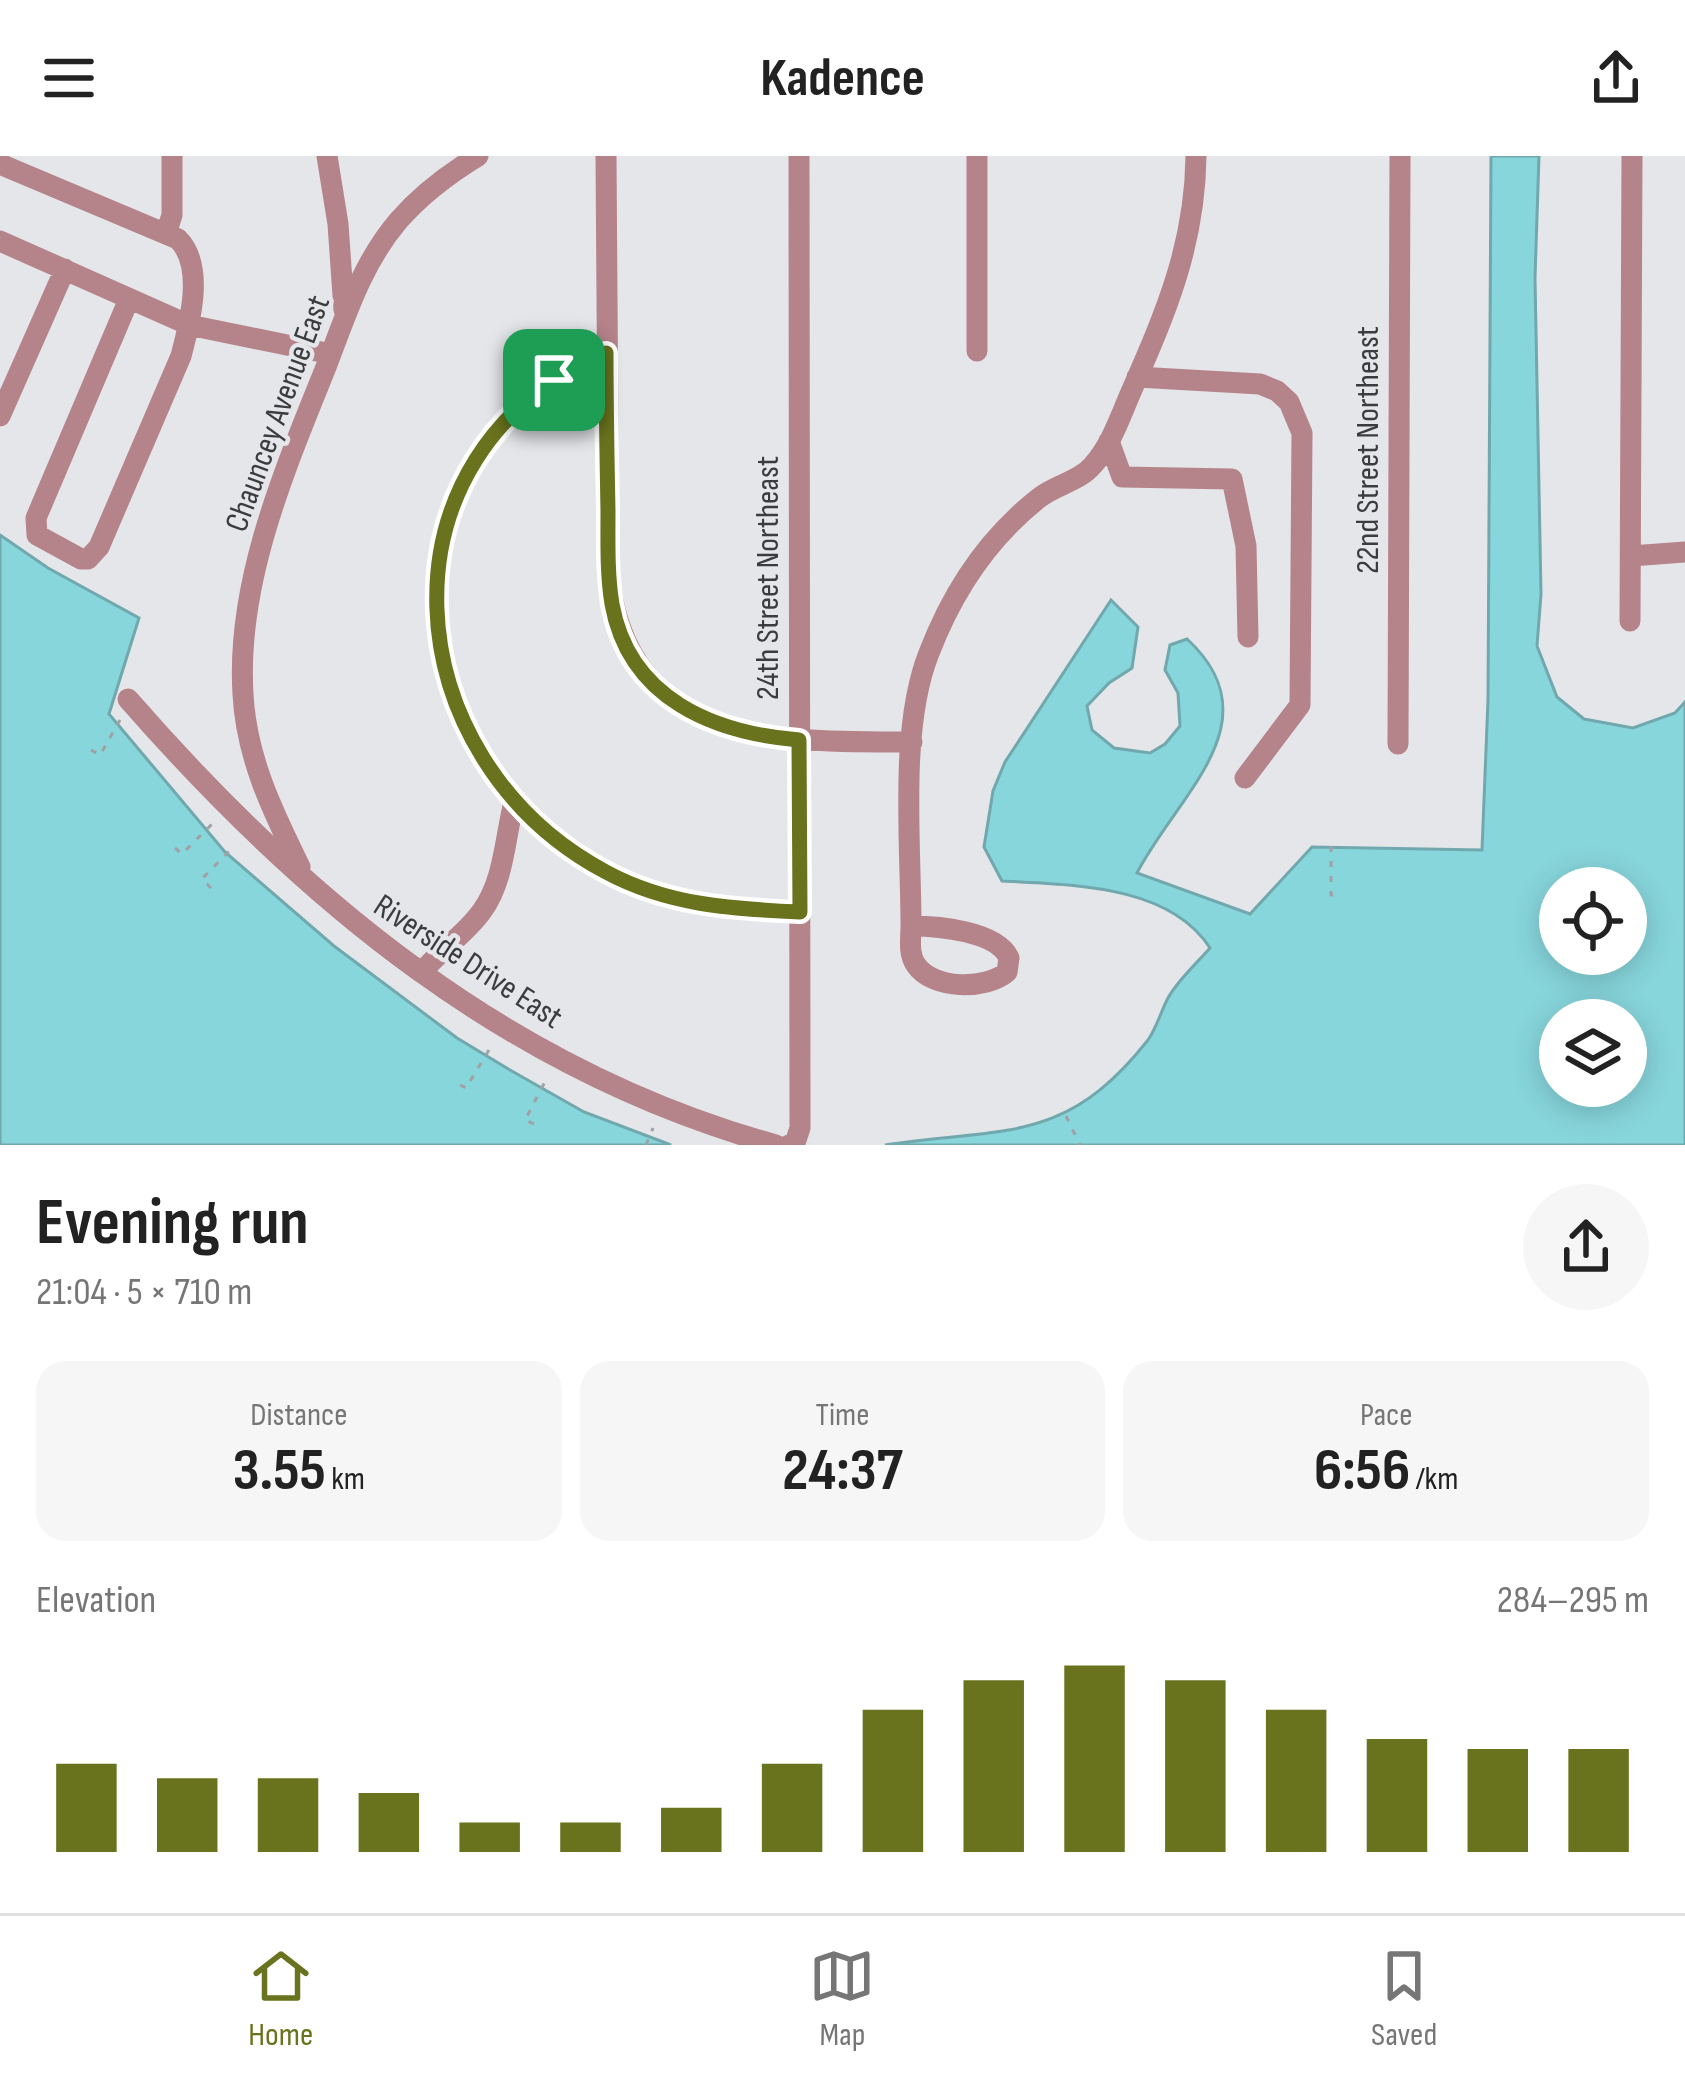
<!DOCTYPE html>
<meta charset="utf-8">
<style>
:root{--surface:#fff;--page:#f6f6f6;--text:#222;--muted:#767676;--line:#e0e0e0;--accent:#69731d}
body{margin:0;font-family:"Sofia Sans Condensed",sans-serif;background:var(--page);color:var(--text);height:100vh;display:flex;flex-direction:column;font-size:45px;white-space:nowrap}
*{box-sizing:border-box;margin:0}
p{font-size:39px;color:var(--muted)}
.icon{flex:none;width:66px;height:66px;fill:none;stroke:currentColor;stroke-width:2;stroke-linecap:round;stroke-linejoin:round}
.map{position:relative;height:989px;overflow:hidden}
.panel{display:flex;flex-direction:column;background:var(--surface);flex:1}
.panel>*{flex:none}
.controls{position:absolute;left:1539px;top:711px;display:grid;gap:24px}
.controls a{display:grid;place-items:center;width:108px;height:108px;border-radius:50%;background:var(--surface);box-shadow:0 6px 30px #0003;font-size:60px}
.pin{position:absolute;display:grid;place-items:center;width:102px;height:102px;color:#fff;margin:-51px;border-radius:24px;box-shadow:0 6px 18px #0006}
.round{display:grid;place-items:center;flex:none;width:126px;height:126px;border-radius:63px;background:var(--page)}
.overview{display:flex;align-items:center;justify-content:space-between;height:204px;padding:0 36px}
h1{font-size:66px;font-weight:700;line-height:90px}
.stats{display:grid;grid-template-columns:repeat(3,1fr);gap:18px;height:204px;padding:12px 36px}
.stats div{display:grid;align-content:center;border-radius:30px;background:var(--page);text-align:center}
.stats b{font-size:60px;font-weight:700}
.stats small{font-size:33px;font-weight:400}
.stats p{font-size:33px}
.chart{height:336px;padding:24px 36px}
.chart p{display:flex;justify-content:space-between}
.chart svg{width:100%;height:216px;margin-top:12px;stroke:var(--accent);stroke-width:6}
header{display:flex;justify-content:space-between;align-items:center;height:156px;padding:0 36px;background:var(--surface);font-size:54px;font-weight:700}
.tab-bar{display:flex;justify-content:space-around;align-items:center;height:168px;border-top:3px solid var(--line);background:var(--surface);font-size:33px;color:var(--muted)}
.tab-bar a{display:grid;justify-items:center;gap:6px}
.tab-bar .on{color:var(--accent)}
.map>svg:first-child{display:block}
.water{fill:#87d6dc;stroke:#70a8ad;stroke-width:3;fill-rule:evenodd}
.lines{fill:none;stroke-linecap:round;stroke-linejoin:round}
.path{stroke:#9fa1a4;stroke-width:3;stroke-dasharray:6 9;stroke-linecap:butt}
.minor{stroke:#b5838a;stroke-width:21}
.route-casing{stroke:#fff;stroke-width:24}
.route{stroke:#69731d;stroke-width:15}
.labels{text-anchor:middle;stroke-width:9;stroke-linejoin:round;paint-order:stroke}
.street-label{font-size:33px;fill:#3b3c3e;stroke:#e4e6ea}
</style>
<header><svg class="icon" aria-label="menu" viewBox="0 0 24 24"><path d="M4 6h16M4 12h16M4 18h16"/></svg>Kadence<svg class="icon" aria-label="share" viewBox="0 0 24 24"><path d="M12 15V3M7 8l5-5 5 5M5 13v7h14v-7"/></svg></header>
<div class="map">
<svg width="1685" height="989" viewBox="0 0 1685 989">
<rect width="100%" height="100%" fill="#e4e6ea"/>
<!-- water -->
<path class="water" d="M 1491,0 L 1539,0 L 1535,122 L 1541,438 L 1537,490 L 1557,541 L 1584,563 L 1633,572 L 1675,557 L 1685,546 L 1685,989 L 885,989 C 1006,971 1065,989 1148,884 C 1157,871 1161,855 1168,842 C 1178,824 1196,808 1210,792 C 1169,728 1070,729 1002,725 L 984,691 L 993,635 L 1005,606 L 1111,444 L 1138,471 L 1132,512 L 1109,527 L 1087,550 L 1092,574 L 1114,592 L 1150,597 L 1165,588 L 1180,570 L 1178,537 L 1165,514 L 1170,489 L 1187,483 C 1276,565 1177,639 1137,717 L 1250,758 L 1312,691 L 1482,694 L 1488,544 ZM 1560,732 L 1626,732 L 1626,798 L 1560,798 ZM 1560,864 L 1626,864 L 1626,930 L 1560,930 Z
M 0,379 L 48,412 L 139,462 L 109,558 L 225,696 L 334,790 L 457,882 L 510,914 L 584,956 L 671,989 L 0,989 Z"/>
<g class="lines">
<!-- path -->
<path class="path" d="M 91,594 L 100,599 L 120,564
M 1331,690 L 1331,739 L 1340,739
M 175,692 L 182,698 L 213,667
M 211,732 L 202,723 L 235,689
M 460,929 L 466,932 L 492,889
M 1066,960 L 1080,989
M 534,968 L 525,964 L 547,922
M 646,989 L 653,972"/>
<!-- minor -->
<path class="minor" d="M 327,0 L 338,68 L 344,154
M 606,0 L 609,422 C 631,591 777,586 912,586
M 0,8 L 178,83 C 205,110 190,166 181,200 L 99,391 L 88,403 L 81,403 L 37,379 L 36,362 L 129,143
M 166,78 L 172,59 L 172,0
M 0,85 L 189,169 L 331,198
M 977,195 L 977,0
M 606,197 C 368,297 393,602 606,716 C 667,749 731,753 799,756
M 1137,221 L 1260,228 L 1277,235 L 1289,246 L 1302,277 L 1300,549 L 1245,622
M 0,260 L 65,113
M 1109,285 L 1122,321 L 1232,323 L 1246,390 L 1248,481
M 1631,400 L 1685,396
M 1630,465 L 1632,0
M 128,543 C 305,746 511,916 776,989
M 1398,588 L 1400,0
M 300,711 C 273,656 246,601 243,538 C 236,426 285,313 326,211 C 346,159 362,107 399,64 C 421,39 450,17 478,0
M 911,770 C 938,770 997,775 1009,802 L 1007,816 C 986,834 933,834 916,809 C 908,798 911,782 911,770 C 911,688 899,572 929,497 C 952,437 988,382 1039,342 C 1055,329 1080,325 1093,309 C 1111,289 1120,261 1131,236 C 1166,156 1195,89 1196,0
M 422,816 C 440,794 465,779 482,755 C 504,725 505,682 514,646
M 789,989 L 795,987 L 800,972 L 799,0"/>
</g>
<g class="lines">
<!-- route casing -->
<g class="route-casing">
<path id="route" d="M 606,197 C 606,250 607,302 608,355 C 608,386 607,418 612,448 C 629,543 714,577 799,584 L 800,756 C 731,753 667,749 606,716 C 393,603 368,296 606,197 Z"/>
</g>
<!-- route -->
<use href="#route" class="route"/>
</g>
<g class="labels">
<!-- street labels -->
<g class="street-label">
<text transform="translate(276 257) rotate(-70)" y="12">Chauncey Avenue East</text>
<text transform="translate(1366 294) rotate(-90)" y="12">22nd Street Northeast</text>
<text transform="translate(766 422) rotate(-90)" y="12">24th Street Northeast</text>
<text transform="translate(469 804) rotate(33)" y="12">Riverside Drive East</text>
</g>
</g>
</svg>
<div class="controls">
<a><svg class="icon" aria-label="locate" viewBox="0 0 24 24"><circle cx="12" cy="12" r="6"/><path d="M12 2v4M12 18v4M2 12h4M18 12h4"/></svg></a>
<a><svg class="icon" aria-label="layers" viewBox="0 0 24 24"><path d="M12 4l9 5-9 5-9-5zM3 14l9 5 9-5"/></svg></a>
</div>
<div class="pin" style="left:554px;top:224px;background:#1e9e55"><svg class="icon" aria-label="arrive" viewBox="0 0 24 24"><path d="M6 21V4h12l-3 4 3 4H6"/></svg></div>
</div>
<section class="panel">
<div class="overview"><div><h1>Evening run</h1><p>21:04 · 5 × 710 m</p></div><a class="round"><svg class="icon" aria-label="share" viewBox="0 0 24 24"><path d="M12 15V3M7 8l5-5 5 5M5 13v7h14v-7"/></svg></a></div>
<div class="stats">
<div><p>Distance</p><b>3.55<small> km</small></b></div>
<div><p>Time</p><b>24:37</b></div>
<div><p>Pace</p><b>6:56<small> /km</small></b></div>
</div>
<div class="chart"><p><span>Elevation</span>284–295 m</p>
<svg viewBox="0 0 160 44" preserveAspectRatio="none"><path d="M5 44V26M15 44V29M25 44V29M35 44V32M45 44V38M55 44V38M65 44V35M75 44V26M85 44V15M95 44V9M105 44V6M115 44V9M125 44V15M135 44V21M145 44V23M155 44V23"/></svg>
</div>
</section>
<nav class="tab-bar">
<a class="on"><svg class="icon" aria-label="home" viewBox="0 0 24 24"><path d="M3 11l9-7 9 7M6 9v11h12V9"/></svg>Home</a>
<a><svg class="icon" aria-label="map" viewBox="0 0 24 24"><path d="M3 6l6-2 6 2 6-2v14l-6 2-6-2-6 2zM9 4v14M15 6v14"/></svg>Map</a>
<a><svg class="icon" aria-label="saved" viewBox="0 0 24 24"><path d="M7 4h10v16l-5-4-5 4z"/></svg>Saved</a>
</nav>
